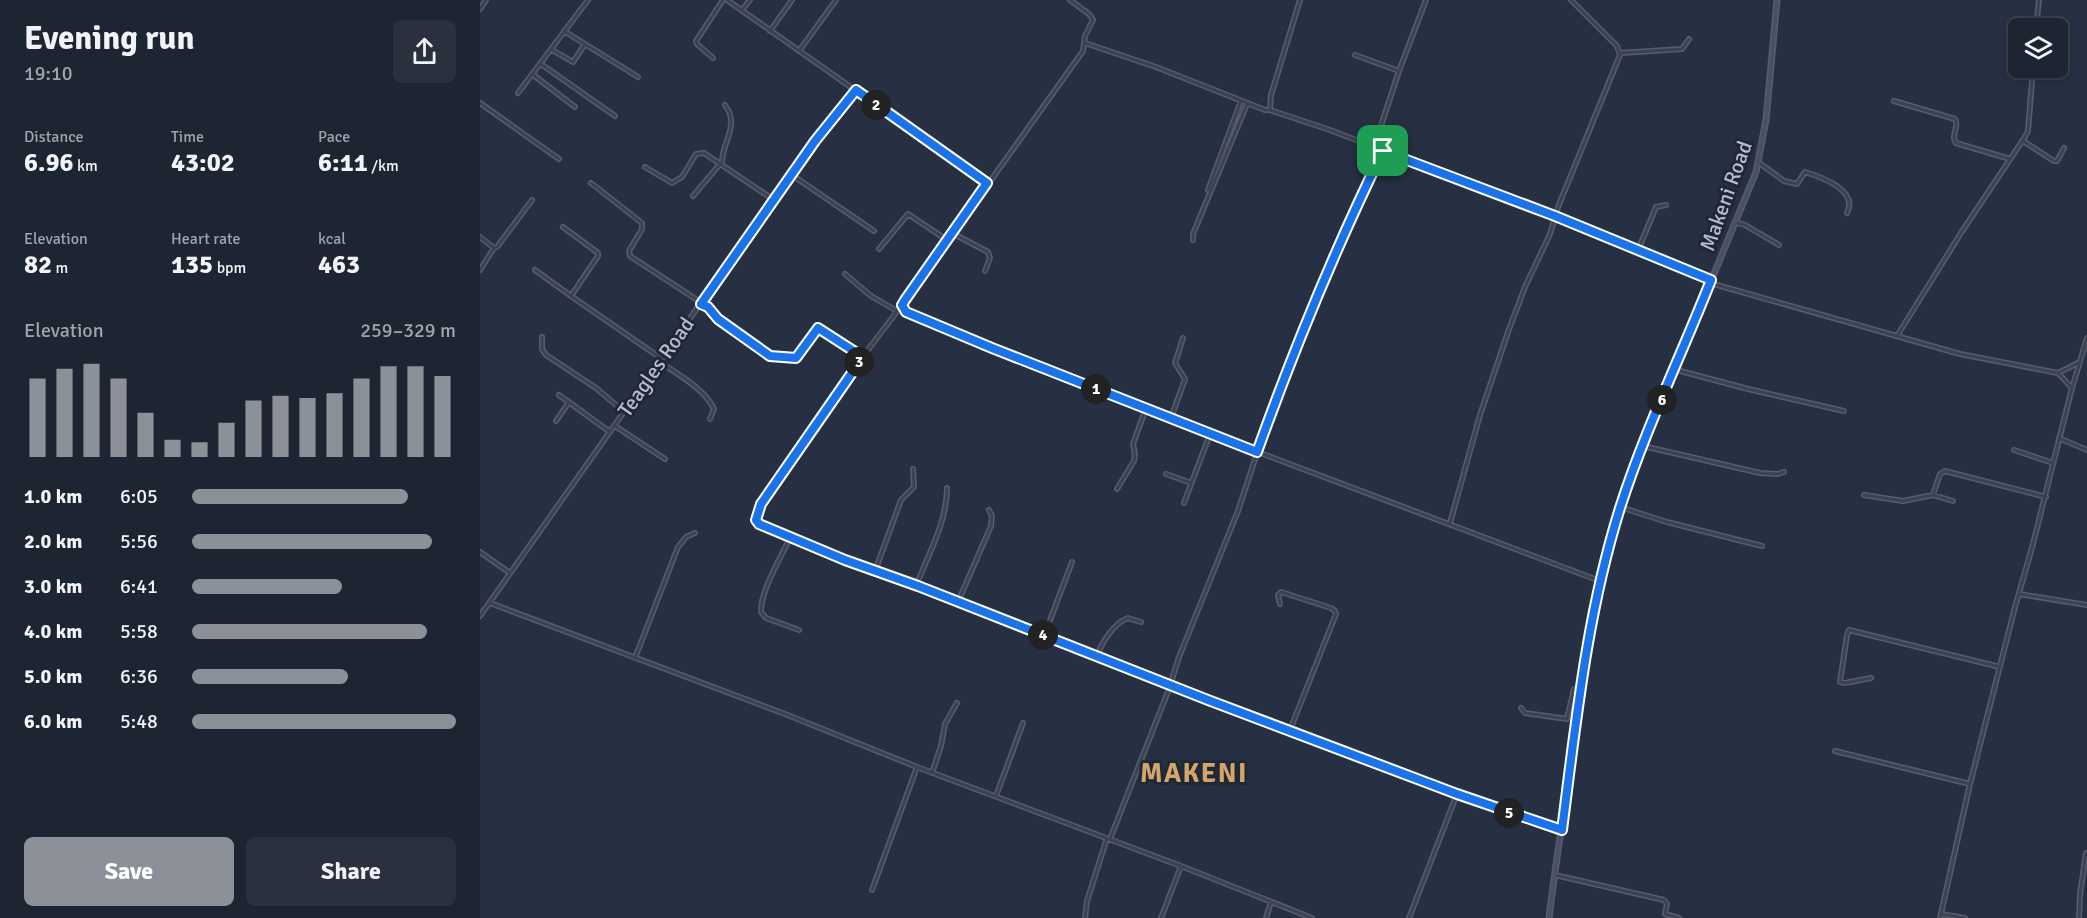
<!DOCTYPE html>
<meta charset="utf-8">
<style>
:root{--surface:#1d2432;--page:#2a303e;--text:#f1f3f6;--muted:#a0a4ac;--line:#3b414d;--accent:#8c9099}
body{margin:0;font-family:Signika,sans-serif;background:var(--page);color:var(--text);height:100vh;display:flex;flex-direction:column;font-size:22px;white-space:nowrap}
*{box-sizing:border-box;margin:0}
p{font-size:20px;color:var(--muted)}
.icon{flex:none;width:33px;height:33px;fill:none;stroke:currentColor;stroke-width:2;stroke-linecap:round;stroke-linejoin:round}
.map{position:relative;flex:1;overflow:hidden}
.details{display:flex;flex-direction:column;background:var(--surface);width:480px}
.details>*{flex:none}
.tools{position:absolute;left:1528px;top:18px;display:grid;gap:12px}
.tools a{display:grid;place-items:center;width:60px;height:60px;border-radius:9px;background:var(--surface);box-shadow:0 3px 9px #0003,0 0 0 2px var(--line);font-size:30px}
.pin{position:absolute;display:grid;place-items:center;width:51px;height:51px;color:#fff;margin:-26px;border-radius:12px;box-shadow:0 3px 9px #0006}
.km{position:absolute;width:30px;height:30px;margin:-15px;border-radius:50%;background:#222;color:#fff;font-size:16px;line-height:30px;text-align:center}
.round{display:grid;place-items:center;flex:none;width:63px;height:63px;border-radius:9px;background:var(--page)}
.overview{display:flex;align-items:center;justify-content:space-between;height:102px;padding:0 24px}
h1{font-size:33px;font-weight:800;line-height:45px}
.figures{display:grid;grid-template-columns:repeat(3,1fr);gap:9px;height:102px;padding:6px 24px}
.figures div{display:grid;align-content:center}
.figures b{font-size:26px;font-weight:800}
.figures small{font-size:16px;font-weight:400}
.figures p{font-size:16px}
.chart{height:168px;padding:12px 24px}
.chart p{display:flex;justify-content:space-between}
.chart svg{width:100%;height:108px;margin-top:6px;stroke:var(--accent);stroke-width:6}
.action{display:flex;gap:12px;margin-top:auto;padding:12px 24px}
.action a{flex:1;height:69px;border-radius:9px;background:var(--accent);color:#fff;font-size:24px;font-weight:800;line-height:69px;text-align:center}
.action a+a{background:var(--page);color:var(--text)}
ul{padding:0 24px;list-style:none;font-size:20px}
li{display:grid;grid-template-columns:96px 72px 1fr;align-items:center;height:45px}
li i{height:15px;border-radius:8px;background:var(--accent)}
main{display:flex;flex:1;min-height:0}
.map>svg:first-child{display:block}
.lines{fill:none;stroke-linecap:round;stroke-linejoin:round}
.minor-casing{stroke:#575d6c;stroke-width:6}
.secondary-casing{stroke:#575d6c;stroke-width:7}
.minor{stroke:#3b4252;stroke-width:3}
.secondary{stroke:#4a5164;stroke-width:4}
.route-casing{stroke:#fff;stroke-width:12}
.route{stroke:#1a73e8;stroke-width:8}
.labels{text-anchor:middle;stroke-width:6;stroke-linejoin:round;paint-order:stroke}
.street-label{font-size:21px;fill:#b9becc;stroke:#202737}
.district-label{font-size:27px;font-weight:bold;letter-spacing:1.5px;fill:#d4a56b;stroke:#202737}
</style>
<main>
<section class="details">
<div class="overview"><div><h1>Evening run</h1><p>19:10</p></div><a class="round"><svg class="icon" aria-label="share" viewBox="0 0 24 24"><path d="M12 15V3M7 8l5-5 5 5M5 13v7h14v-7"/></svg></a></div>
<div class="figures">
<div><p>Distance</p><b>6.96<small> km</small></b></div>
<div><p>Time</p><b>43:02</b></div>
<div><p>Pace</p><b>6:11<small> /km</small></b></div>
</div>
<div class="figures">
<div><p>Elevation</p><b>82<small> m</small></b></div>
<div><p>Heart rate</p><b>135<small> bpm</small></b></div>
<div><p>kcal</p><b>463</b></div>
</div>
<div class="chart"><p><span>Elevation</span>259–329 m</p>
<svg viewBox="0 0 160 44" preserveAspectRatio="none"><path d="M5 44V12M15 44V8M25 44V6M35 44V12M45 44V26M55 44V37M65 44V38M75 44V30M85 44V21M95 44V19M105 44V20M115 44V18M125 44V12M135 44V7M145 44V7M155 44V11"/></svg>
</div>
<ul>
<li><b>1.0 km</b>6:05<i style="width:82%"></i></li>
<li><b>2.0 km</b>5:56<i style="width:91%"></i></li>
<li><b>3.0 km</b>6:41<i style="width:57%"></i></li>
<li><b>4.0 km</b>5:58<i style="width:89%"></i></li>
<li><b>5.0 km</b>6:36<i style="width:59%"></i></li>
<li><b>6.0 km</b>5:48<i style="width:100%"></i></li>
</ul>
<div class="action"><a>Save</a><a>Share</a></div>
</section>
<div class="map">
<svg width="1607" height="918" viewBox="0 0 1607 918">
<rect width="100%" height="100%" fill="#273042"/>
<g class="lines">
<!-- minor casing -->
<g class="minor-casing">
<path id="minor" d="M 247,0 L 507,183
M 590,0 L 609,14 L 613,20 L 605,36 L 603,51 L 422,305 L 390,347 L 281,504 L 276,520 L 279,524 L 310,538 L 977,794 L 1081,830
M 820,0 L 791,95 L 790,110 L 850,130 L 1075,216 L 1231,280
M 0,9 L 6,0
M 262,10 L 270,0
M 1556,28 L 1559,0
M 84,31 L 158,77
M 290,31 L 312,0
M 605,43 L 676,67 L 785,110 L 790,110
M 72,50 L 93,62 L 105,44
M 319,51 L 356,0
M 1140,53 L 1202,49 L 1209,39
M 875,55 L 919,71
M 233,58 L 217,44 L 216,41 L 243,0
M 61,64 L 135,116
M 52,74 L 95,107
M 38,93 L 108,0
M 1414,101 L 1475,119 C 1480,126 1470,135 1476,143 L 1530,159
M 0,103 L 79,159
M 1543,141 L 1574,161 L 1577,161 L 1584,148
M 894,147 L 919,71 L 946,0
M 1278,162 L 1304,181 L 1317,184 L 1325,172 C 1341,177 1379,190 1367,213
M 242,164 C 241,142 261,126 245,105
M 165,167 L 192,183 L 202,177 L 216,154 L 224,153 L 294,200
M 312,175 L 394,231
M 111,183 L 162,223 L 162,229 L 149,251 L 150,256 L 228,307 L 238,319 L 290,356 L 316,358 L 338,328 L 383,357
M 728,190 L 761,101
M 213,196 L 240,164
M 1255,222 L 1265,225 L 1299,245
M 83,227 L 118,253 L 118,256 L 91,296 L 182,359
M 472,233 L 508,252 L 510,258 L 505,271
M 0,237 L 14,248 L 0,270
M 713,240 L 713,234 L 767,104
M 14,248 L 17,247 L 52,200
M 399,249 L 428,214 L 467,240
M 1158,250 L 1176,207 L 1186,205
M 55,270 L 91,296
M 365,274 L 391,296 L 417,311
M 1230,283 L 1480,354 L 1578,373 L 1592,388
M 422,305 L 426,312 L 436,318 L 738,437 L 1120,581
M 1417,336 L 1481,233 L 1545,137 L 1548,131 L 1553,68
M 62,337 L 62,349 L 66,355 L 116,388 L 144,412
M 180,362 C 197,374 225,389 234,409 L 230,419
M 1193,369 L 1268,389 L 1364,411
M 1578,373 L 1600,362
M 79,395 L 130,432
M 691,418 L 704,382 L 705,379 L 695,363 L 703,338
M 76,421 L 89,402
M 135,426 L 185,459
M 1579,438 L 1607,450
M 1163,446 L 1280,473 L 1298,474 L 1304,472
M 1534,450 L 1573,463
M 686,474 L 711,483
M 637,489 L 654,461 L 655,454 L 653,444 L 666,408
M 1384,495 L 1423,501 L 1453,495 L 1473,501
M 1453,495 L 1460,474 L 1465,471 L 1566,497
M 704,503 L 730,434
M 1140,507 L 1187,522 L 1282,546
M 970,523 L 1000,415 L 1028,332 L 1045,287 L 1070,234 L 1078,207 L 1140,55 L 1137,46 L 1091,0
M 310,538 C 301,557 280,592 281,612 L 286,618 L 319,630
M 0,552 L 30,573
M 395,571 L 421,500 L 434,487 L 433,469
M 436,586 C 448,555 467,522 467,488
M 1539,594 L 1607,605
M 478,602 L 511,526 L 512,516 L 509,510
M 10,603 L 305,714 L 437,767 L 701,866 L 832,918
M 800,604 L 798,595 L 801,592 L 851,608 L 855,611 L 856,614 L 810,730
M 0,616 L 335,141 L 376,90
M 564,636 L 592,562
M 617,656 C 622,642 634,623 648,618 L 661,622
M 155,658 L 198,547 L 206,537 L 215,533
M 1391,678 L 1365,683 L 1360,682 L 1367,635 L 1369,630 L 1520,667
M 1041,708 L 1045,713 L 1087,719 L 1094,689 L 1100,690
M 1355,751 L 1490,784
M 452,773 L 461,746 L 465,724 L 477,703
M 516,796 L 543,723
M 630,839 L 689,689 L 699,657 L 758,511 L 783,435 L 832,307 L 862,236 L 903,151
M 1075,875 L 1184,900 L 1187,904 L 1185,914 L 1199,918
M 392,890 L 437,767
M 1461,914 L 1485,918
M 605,918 L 607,901 L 627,838
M 681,918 L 701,866
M 786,918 L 791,902
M 929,918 L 977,794
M 1460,918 L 1490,784 L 1535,607 L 1553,544 L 1592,388 L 1607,338
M 1599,918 L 1600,894 L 1606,853"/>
</g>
<!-- secondary casing -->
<g class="secondary-casing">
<path id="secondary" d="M 1069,918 C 1075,868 1083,818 1090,768 C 1104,665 1118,563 1155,465 L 1276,172 L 1286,120 L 1297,0"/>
</g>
<!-- minor -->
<use href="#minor" class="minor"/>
<!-- secondary -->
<use href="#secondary" class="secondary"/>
</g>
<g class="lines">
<!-- route casing -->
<g class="route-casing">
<path id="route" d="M 376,90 L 507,183 L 425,300 L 422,305 L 426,312 L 512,348 L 777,452 C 814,349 855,249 903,151 L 1075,216 L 1231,280 C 1201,356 1165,430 1140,508 C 1107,613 1096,722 1082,830 L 977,794 L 728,700 L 438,586 L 365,560 L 279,524 L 276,520 L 281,504 L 383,357 L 338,328 L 316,358 L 290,356 L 238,319 L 228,307 L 221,304 L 335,141 Z"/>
</g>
<!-- route -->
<use href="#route" class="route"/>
</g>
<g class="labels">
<!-- street labels -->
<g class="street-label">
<text transform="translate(1246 196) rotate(-70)" y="7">Makeni Road</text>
<text transform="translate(176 367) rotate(-55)" y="7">Teagles Road</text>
</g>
<!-- district labels -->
<g class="district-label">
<text x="714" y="782">MAKENI</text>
</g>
</g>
</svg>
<div class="tools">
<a><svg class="icon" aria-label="layers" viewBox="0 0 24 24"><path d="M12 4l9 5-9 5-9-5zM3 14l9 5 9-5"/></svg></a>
</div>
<div class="pin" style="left:903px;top:151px;background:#1e9e55"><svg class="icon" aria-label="arrive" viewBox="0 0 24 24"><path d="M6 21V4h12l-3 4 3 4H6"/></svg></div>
<b class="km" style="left:616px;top:389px">1</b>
<b class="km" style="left:396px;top:105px">2</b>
<b class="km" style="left:379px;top:362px">3</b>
<b class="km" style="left:563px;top:635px">4</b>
<b class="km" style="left:1029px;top:813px">5</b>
<b class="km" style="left:1182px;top:400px">6</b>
</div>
</main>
